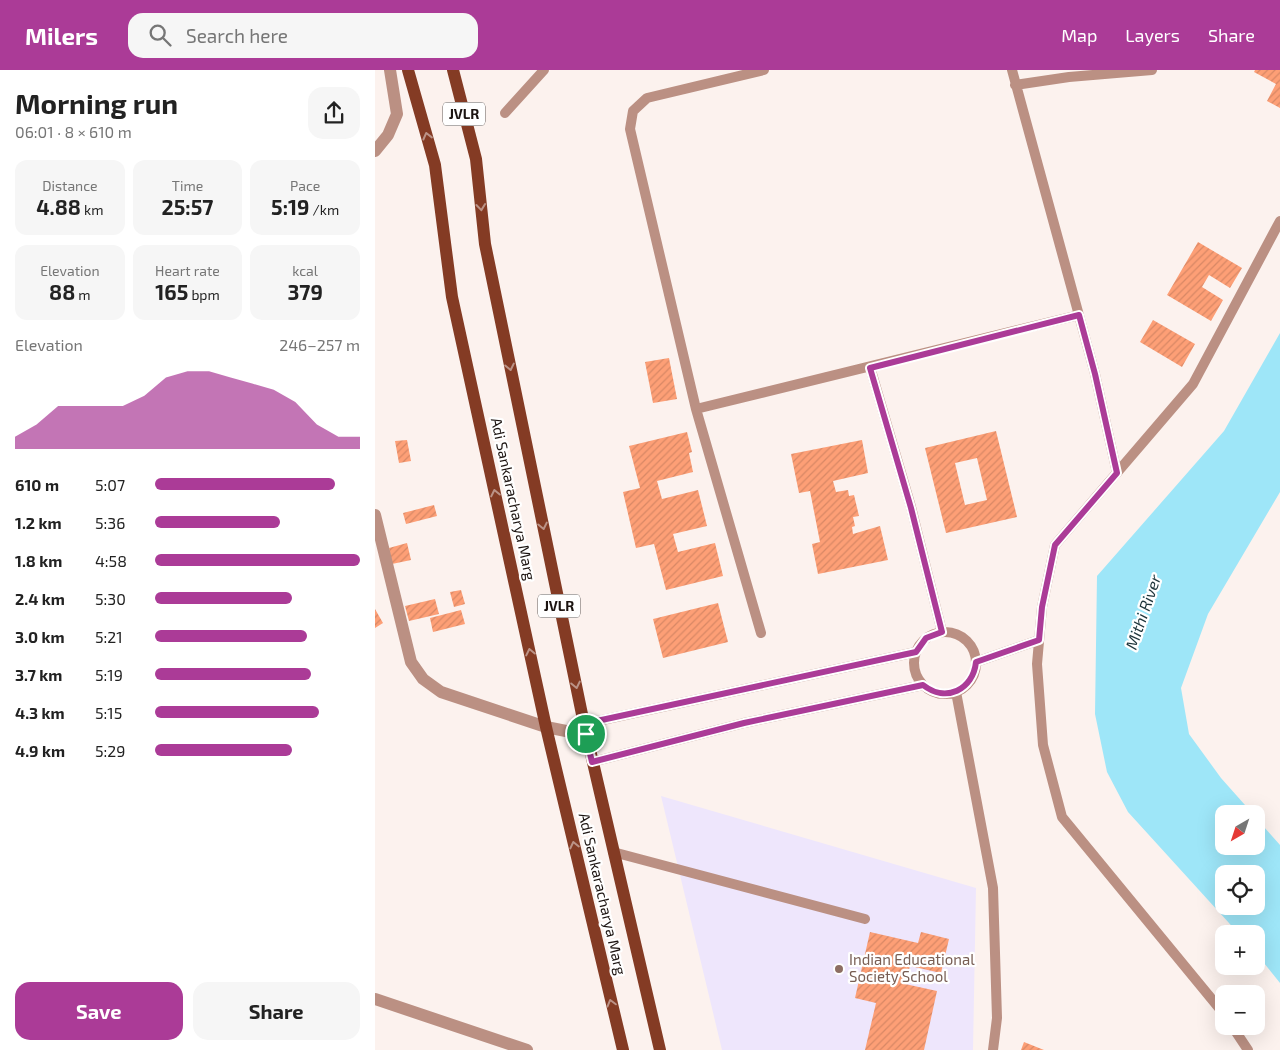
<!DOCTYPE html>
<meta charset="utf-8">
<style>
:root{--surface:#fff;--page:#f6f6f6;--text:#222;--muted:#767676;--accent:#ab3b97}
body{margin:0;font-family:"Exo 2",sans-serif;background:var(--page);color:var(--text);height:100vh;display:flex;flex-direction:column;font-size:19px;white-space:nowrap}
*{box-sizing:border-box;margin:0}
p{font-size:16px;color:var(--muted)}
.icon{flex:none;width:28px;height:28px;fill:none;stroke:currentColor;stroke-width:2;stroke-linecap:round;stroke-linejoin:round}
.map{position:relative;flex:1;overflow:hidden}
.panel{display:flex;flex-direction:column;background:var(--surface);width:375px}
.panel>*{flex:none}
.needle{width:32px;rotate:219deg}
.controls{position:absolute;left:840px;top:735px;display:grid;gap:10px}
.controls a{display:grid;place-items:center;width:50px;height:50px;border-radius:10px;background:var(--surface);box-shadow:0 5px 20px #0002;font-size:25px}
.pin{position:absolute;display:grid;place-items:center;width:42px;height:42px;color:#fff;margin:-21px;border:2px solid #fff;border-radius:50%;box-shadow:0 1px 5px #0007}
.round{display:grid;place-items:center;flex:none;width:52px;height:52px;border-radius:15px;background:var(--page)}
.headline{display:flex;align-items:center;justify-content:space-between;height:85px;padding:0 15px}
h1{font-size:28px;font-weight:700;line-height:38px}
.stats{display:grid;grid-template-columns:repeat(3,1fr);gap:8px;height:85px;padding:5px 15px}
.stats div{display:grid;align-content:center;border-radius:12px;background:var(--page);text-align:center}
.stats b{font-size:21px;font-weight:700}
.stats small{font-size:14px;font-weight:400}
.stats p{font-size:14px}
.chart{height:140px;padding:10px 15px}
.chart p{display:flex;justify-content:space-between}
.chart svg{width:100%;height:90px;margin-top:5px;fill:var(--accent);opacity:.7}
.primary-button{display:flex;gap:10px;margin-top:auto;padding:10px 15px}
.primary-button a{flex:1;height:58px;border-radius:15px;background:var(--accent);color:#fff;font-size:20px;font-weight:700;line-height:58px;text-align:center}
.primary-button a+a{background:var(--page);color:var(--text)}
ul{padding:0 15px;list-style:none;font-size:16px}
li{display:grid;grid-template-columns:80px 60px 1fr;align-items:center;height:38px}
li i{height:12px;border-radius:6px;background:var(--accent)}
header{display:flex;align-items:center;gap:30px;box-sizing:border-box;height:70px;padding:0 25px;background:var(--accent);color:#fff}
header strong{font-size:24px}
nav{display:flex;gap:28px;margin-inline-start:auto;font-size:18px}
.search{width:350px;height:45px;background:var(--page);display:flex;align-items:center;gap:12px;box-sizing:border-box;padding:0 18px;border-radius:15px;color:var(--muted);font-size:19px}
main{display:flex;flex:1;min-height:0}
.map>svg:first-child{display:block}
.education{fill:#eee6fc}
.water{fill:#9ee6f8;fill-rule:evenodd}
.building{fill:url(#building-hatch);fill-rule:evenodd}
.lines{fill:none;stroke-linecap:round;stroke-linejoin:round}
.service{stroke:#bb9083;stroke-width:10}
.minor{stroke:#bb9083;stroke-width:12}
.primary{stroke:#843b24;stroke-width:12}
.oneway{stroke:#bb9387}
.route-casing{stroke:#fff;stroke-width:10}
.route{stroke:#ab3b97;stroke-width:6}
.education-dot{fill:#8d6e63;stroke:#fff;stroke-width:2}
.labels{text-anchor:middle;stroke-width:4.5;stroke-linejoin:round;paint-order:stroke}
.shield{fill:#fff;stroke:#605a58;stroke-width:1}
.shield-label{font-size:14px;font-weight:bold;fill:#1c1411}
.street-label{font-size:15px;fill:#1c1411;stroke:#fff}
.education-label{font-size:15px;fill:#785e54;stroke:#fff;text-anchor:start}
.water-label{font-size:16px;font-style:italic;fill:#1e353b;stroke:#fff}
</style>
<header>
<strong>Milers</strong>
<div class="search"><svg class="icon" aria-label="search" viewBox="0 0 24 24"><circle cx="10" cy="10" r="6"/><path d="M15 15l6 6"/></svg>Search here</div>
<nav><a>Map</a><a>Layers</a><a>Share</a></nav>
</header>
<main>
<section class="panel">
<div class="headline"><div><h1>Morning run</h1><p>06:01 · 8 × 610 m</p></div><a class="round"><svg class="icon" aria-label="share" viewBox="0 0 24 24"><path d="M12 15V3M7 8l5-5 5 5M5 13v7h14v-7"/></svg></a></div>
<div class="stats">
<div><p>Distance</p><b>4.88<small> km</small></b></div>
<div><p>Time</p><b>25:57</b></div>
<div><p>Pace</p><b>5:19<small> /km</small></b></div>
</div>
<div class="stats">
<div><p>Elevation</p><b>88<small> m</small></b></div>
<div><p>Heart rate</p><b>165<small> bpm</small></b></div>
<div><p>kcal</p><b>379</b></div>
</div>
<div class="chart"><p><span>Elevation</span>246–257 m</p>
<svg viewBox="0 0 160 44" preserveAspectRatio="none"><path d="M0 44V38L10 32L20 23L30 23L40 23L50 23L60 18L70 9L80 6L90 6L100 9L110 12L120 15L130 21L140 32L150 38L160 38V44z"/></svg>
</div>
<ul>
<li><b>610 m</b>5:07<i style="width:88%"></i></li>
<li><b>1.2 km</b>5:36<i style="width:61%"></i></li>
<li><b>1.8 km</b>4:58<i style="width:100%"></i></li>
<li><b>2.4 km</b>5:30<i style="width:67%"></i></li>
<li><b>3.0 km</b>5:21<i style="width:74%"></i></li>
<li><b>3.7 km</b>5:19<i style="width:76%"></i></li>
<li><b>4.3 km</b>5:15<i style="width:80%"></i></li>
<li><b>4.9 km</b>5:29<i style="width:67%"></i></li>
</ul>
<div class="primary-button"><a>Save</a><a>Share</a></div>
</section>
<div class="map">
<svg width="905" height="980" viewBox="0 0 905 980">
<defs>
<pattern id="building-hatch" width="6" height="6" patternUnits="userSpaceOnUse" patternTransform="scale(1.25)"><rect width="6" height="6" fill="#fd9f76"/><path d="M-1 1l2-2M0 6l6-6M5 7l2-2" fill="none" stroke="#d88865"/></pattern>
</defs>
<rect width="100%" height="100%" fill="#fcf2ee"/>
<!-- education -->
<path class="education" d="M 286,726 L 601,818 L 598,980 L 347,980 Z"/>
<!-- water -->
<path class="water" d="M 905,263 L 905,422 L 833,544 L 806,618 L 814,664 L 846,708 L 878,744 L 849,744 L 849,776 L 881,776 L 881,748 L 905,775 L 905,913 L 881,883 L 881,864 L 864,864 L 753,742 L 732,702 L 720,644 L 722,506 L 849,361 ZM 849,804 L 881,804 L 881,836 L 849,836 Z"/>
<!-- building -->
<path class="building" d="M 880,0 L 905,0 L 905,38 L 892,31 L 901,14 L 879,2 Z
M 823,172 L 867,198 L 855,218 L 834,205 L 827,217 L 848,230 L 836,251 L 792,225 Z
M 778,250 L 820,274 L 807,297 L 765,272 Z
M 294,288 L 302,329 L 278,333 L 270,292 Z
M 621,361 L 642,447 L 571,463 L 550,378 ZM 602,388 L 612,430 L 590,435 L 580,393 Z
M 312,362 L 317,382 L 314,383 L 318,402 L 282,411 L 287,429 L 323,420 L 332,456 L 298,464 L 303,482 L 340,473 L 348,506 L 291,520 L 279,474 L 261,478 L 248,422 L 265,418 L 254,376 Z
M 32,370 L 36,391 L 24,393 L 20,371 Z
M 487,370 L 493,403 L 458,411 L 461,422 L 473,420 L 474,426 L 479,425 L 484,446 L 478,447 L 480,456 L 477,457 L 478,464 L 505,456 L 513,490 L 443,504 L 437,474 L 445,472 L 435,421 L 424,423 L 416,384 Z
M 59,435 L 62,446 L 31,454 L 28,443 Z
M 32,473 L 36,490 L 17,494 L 14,478 Z
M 86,520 L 90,534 L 79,537 L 75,522 Z
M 60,529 L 64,544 L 34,551 L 30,536 Z
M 343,533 L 353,572 L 288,588 L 278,549 Z
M 0,539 L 8,553 L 0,558 Z
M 86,540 L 90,554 L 58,562 L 55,548 Z
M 495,862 L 543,873 L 546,862 L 574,869 L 566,903 L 535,896 L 530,914 L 562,921 L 549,980 L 490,980 L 501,933 L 480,928 Z
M 649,972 L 669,980 L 646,980 Z"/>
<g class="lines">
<!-- service -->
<path class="service" d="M 637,0 L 720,304 L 742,403
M 640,15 L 694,7 L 777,0
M 130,43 L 169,0
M 495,297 L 536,437 L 567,562
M 321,339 L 704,245
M539 593a31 31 0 1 1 62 0a31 31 0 1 1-62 0Z
M 386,563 L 321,339 L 255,59 L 258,41 L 272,28 L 389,0
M 601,592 L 664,570
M 581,622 L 618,818 L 622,948 L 618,980
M 209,654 L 541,582
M 217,692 L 369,653 L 548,615
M 238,782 L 490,849
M 849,944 L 687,747 L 668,675 L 662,594 L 667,537 L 680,475 L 818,314 L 905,151
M 857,956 L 873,980"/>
<!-- minor -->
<path class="minor" d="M 0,81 L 13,65 L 22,44 L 15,0
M 0,445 L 36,592 L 48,609 L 66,622 L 171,657 L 211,665
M 0,929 L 152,980"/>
<!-- primary -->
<path class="primary" d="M 33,0 L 60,95 L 77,227 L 171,657 L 248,980
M 78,0 L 101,89 L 110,174 L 209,654 L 285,980"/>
</g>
<!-- one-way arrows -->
<defs><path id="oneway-chevron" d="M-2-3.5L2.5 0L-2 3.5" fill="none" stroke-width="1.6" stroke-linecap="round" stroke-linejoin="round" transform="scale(1.25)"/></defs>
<g class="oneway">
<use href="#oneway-chevron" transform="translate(52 66) rotate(-104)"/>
<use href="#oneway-chevron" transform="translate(106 137) rotate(84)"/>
<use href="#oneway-chevron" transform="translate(135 297) rotate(78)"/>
<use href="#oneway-chevron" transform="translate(120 423) rotate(-102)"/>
<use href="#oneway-chevron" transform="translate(168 456) rotate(78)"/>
<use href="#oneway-chevron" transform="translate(155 582) rotate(-102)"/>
<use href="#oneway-chevron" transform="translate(201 615) rotate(78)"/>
<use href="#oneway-chevron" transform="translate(199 775) rotate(-103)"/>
<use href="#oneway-chevron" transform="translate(236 933) rotate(-105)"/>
</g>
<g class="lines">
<!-- route casing -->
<g class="route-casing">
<path id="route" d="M 704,245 L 720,304 L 742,403 L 680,475 L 667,537 L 664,570 L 601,592 C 598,620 571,633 548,615 L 369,653 L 217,692 L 208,654 L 541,582 L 551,568 L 567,562 L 536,438 L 495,298 Z"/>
</g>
<!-- route -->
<use href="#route" class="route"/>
</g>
<!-- markers -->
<circle class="education-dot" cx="464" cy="899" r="5"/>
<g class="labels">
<!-- shield labels -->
<g class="shield">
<rect x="68" y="32.5" width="42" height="23" rx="4"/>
<rect x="163" y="524.5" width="42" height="23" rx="4"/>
</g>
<g class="shield-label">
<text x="89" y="49">JVLR</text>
<text x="184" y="541">JVLR</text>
</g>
<!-- street labels -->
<g class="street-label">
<text transform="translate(138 429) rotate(78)" y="5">Adi Sankaracharya Marg</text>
<text transform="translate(227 824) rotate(77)" y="5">Adi Sankaracharya Marg</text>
</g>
<!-- education labels -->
<g class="education-label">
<text x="474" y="895">Indian Educational<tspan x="474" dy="17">Society School</tspan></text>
</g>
<!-- water labels -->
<g class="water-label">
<text transform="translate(768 542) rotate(-71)" y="6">Mithi River</text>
</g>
</g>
</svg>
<div class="controls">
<a><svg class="needle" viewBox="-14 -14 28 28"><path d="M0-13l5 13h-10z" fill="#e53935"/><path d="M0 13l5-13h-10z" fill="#767676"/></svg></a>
<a><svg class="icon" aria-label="locate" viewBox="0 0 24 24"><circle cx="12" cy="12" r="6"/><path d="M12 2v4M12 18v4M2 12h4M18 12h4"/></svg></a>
<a>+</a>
<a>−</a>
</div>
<div class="pin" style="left:211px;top:664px;background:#1e9e55"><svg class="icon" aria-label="arrive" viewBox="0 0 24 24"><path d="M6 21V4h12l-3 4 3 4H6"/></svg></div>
</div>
</main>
